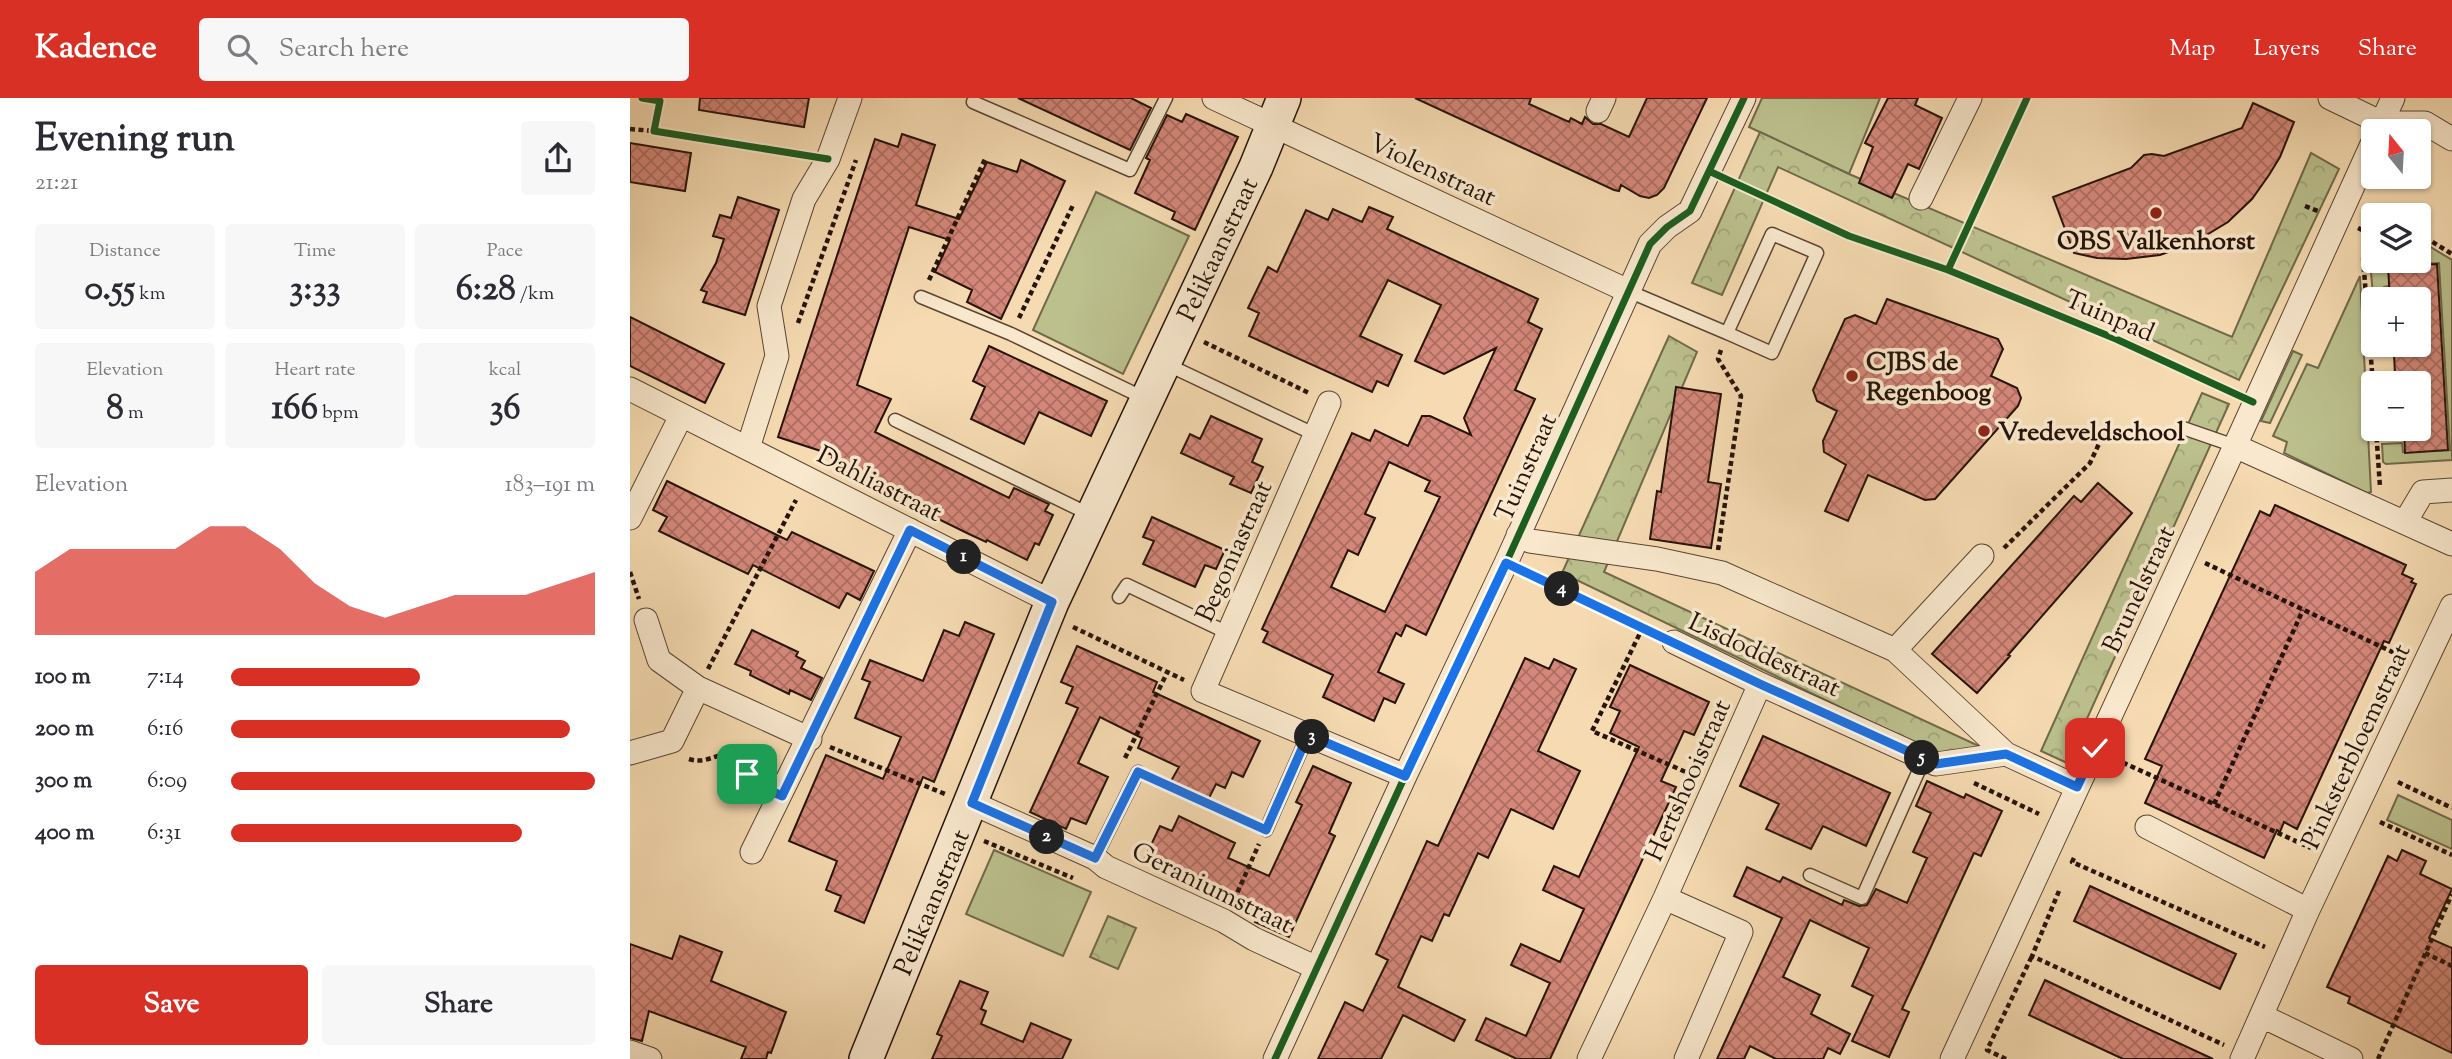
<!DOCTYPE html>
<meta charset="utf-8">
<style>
:root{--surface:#fff;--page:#f7f7f7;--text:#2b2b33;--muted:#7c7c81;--accent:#d93025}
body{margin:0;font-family:"Sorts Mill Goudy",serif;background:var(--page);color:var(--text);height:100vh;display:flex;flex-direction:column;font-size:26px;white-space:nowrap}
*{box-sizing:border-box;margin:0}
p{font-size:23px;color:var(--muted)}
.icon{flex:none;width:38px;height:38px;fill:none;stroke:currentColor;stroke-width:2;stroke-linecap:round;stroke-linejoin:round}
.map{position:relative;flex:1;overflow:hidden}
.panel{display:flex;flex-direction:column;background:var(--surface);width:630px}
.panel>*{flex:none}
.needle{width:46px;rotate:342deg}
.controls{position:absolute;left:1731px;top:21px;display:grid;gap:14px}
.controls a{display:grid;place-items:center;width:70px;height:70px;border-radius:7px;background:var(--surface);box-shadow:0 2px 5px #0004;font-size:35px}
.pin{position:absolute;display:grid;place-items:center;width:60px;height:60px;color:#fff;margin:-30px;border-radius:14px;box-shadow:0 4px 10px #0006}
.km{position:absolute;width:35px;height:35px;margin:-18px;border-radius:50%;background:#222;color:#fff;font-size:19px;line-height:35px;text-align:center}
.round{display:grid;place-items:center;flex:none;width:74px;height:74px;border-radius:7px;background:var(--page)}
.overview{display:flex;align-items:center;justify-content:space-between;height:119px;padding:0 35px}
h1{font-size:38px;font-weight:800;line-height:52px}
.stats{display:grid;grid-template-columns:repeat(3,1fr);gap:10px;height:119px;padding:7px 35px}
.stats div{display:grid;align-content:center;border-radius:7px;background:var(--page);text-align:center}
.stats b{font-size:35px;font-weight:800}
.stats small{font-size:19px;font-weight:400}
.stats p{font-size:19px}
.chart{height:196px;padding:14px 35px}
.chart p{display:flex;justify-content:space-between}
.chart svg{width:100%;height:126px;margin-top:7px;fill:var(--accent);opacity:.7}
.primary-button{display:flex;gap:14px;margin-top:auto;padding:14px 35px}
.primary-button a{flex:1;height:80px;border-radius:7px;background:var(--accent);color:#fff;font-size:28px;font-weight:800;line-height:80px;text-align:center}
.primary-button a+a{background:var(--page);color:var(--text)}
ul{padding:0 35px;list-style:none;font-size:23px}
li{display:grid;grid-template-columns:112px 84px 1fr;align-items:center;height:52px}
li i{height:18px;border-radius:9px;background:var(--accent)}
header{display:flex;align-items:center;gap:42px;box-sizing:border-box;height:98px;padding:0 35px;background:var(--accent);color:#fff}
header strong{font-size:33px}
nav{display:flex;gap:38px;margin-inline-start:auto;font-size:24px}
.search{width:490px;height:63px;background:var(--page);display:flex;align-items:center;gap:18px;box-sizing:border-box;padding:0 24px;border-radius:7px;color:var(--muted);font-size:26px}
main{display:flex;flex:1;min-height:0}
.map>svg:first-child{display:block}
.grass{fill:#bbc08d;stroke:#706a4b;stroke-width:2}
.forest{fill:url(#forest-crowns);stroke:#706a4b;stroke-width:2}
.building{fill:url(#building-cross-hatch);stroke:#261309;stroke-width:2;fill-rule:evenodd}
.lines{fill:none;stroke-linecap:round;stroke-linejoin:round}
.lane-casing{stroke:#5a4533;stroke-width:15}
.street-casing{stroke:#5a4533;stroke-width:25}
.secondary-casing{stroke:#261309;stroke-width:36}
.path{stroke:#261309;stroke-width:4.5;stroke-dasharray:5 3.5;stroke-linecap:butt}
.lane{stroke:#f9e8cd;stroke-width:12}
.street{stroke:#f9e8cd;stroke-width:23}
.secondary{stroke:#f9e8cd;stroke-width:33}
.cycleway-casing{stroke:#f9e8cd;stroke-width:11}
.cycleway{stroke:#1b5e20;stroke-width:7}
.route-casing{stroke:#fff;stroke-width:14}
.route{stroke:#1a73e8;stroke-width:9}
.poi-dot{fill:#8f2418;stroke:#f9e8cd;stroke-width:2.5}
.labels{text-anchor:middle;stroke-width:7;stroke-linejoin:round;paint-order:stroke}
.street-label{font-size:26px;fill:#261309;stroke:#f9e8cd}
.poi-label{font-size:26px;font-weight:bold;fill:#261309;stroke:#f9e8cd;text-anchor:start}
</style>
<header>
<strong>Kadence</strong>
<div class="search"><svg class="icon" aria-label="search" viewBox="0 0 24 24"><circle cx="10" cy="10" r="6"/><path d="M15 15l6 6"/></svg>Search here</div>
<nav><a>Map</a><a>Layers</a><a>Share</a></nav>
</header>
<main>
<section class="panel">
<div class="overview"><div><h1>Evening run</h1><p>21:21</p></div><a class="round"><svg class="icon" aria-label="share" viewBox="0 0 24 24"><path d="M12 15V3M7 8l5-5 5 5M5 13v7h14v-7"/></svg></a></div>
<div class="stats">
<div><p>Distance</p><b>0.55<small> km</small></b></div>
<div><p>Time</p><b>3:33</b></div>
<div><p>Pace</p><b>6:28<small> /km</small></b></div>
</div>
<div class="stats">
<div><p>Elevation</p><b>8<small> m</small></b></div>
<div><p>Heart rate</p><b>166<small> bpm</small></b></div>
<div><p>kcal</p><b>36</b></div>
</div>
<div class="chart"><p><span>Elevation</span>183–191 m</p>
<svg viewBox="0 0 160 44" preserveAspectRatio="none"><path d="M0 44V22L10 14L20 14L30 14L40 14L50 6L60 6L70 14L80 26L90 34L100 38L110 34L120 30L130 30L140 30L150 26L160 22V44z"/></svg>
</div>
<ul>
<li><b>100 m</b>7:14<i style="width:52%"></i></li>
<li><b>200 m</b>6:16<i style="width:93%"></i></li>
<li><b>300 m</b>6:09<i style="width:100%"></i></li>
<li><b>400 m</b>6:31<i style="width:80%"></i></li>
</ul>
<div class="primary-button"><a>Save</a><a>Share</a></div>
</section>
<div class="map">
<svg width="1822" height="961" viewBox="0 0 1822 961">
<defs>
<pattern id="forest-crowns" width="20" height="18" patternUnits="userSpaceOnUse" patternTransform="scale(1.75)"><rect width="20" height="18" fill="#bbc08d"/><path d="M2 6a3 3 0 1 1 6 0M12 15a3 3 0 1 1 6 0" fill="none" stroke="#a1a478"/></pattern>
<pattern id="building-cross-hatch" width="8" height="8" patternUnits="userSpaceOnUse" patternTransform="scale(1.75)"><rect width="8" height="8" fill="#d5887a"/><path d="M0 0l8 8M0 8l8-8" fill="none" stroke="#ad6e62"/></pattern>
</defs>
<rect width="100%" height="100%" fill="#f6dbb2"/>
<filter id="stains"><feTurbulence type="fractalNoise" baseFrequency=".00286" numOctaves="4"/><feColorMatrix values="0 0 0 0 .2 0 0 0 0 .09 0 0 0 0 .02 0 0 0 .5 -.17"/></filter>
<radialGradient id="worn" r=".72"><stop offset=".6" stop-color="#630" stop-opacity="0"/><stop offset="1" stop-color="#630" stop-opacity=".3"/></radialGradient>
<!-- grass -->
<path class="grass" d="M 1132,0 L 1250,0 L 1219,76 L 1119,29 Z
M 466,94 L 559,138 L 493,276 L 403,232 Z
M 1789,142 L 1822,162 L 1822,362 L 1756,366 L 1753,364 L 1752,346 L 1772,345 L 1773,354 L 1820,352 L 1809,165 L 1762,168 L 1762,187 L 1754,189 L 1754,196 L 1743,197 L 1739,152 L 1743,146 L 1743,163 L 1788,163 Z
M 1730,178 L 1741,394 L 1737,395 L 1654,355 L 1657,344 L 1643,338 L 1677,266 L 1688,270 Z
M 1663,253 L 1672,257 L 1640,325 L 1631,323 Z
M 1768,697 L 1822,722 L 1822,751 L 1757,722 Z
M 364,752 L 461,794 L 433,858 L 336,816 Z"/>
<!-- forest -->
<path class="forest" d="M 1130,34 L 1219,76 L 1602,239 L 1681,55 L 1709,71 L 1609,282 L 1148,69 L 1092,197 L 1062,185 Z
M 1039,238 L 1067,254 L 974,474 L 1351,649 L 1312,658 L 932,475 Z
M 1572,295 L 1599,306 L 1437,665 L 1411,653 Z
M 478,818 L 506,830 L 488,871 L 460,859 Z"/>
<!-- building -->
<path class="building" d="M 70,0 L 179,0 L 174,29 L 69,12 Z
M 388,0 L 501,0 L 521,10 L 500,52 Z
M 785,0 L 901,0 L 899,6 L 939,24 L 941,20 L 952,26 L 955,19 L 963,26 L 971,26 L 999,39 L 1017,0 L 1077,0 L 1034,90 L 1027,97 L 1019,100 L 1010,98 L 991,87 L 989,93 L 984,92 Z
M 1258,0 L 1288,0 L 1285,7 L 1312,20 L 1289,71 L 1278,66 L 1262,100 L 1229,85 L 1243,49 L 1235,45 Z
M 1623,5 L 1664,24 L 1650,59 L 1639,77 L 1622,101 L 1598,124 L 1563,145 L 1530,157 L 1496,161 L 1467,160 L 1444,155 L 1423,99 L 1501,70 L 1514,57 L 1522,56 L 1534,58 L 1612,30 Z
M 556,16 L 608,39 L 565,132 L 542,121 L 545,114 L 505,95 L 520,62 L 516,60 L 537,17 L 552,24 Z
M 272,36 L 305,47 L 286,107 L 329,121 L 357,64 L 387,74 L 391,62 L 435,83 L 371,221 L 337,204 L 342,192 L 305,174 L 320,142 L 279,129 L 227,287 L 261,301 L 245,334 L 379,400 L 384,390 L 419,406 L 415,413 L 423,417 L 409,447 L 405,445 L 397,462 L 357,442 L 356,444 L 339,436 L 235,385 L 237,383 L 224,376 L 226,372 L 202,360 L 203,357 L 148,339 L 245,41 L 268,49 Z
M 0,45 L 61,55 L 55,93 L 0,84 Z
M 108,99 L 149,112 L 115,217 L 73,204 L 77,194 L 71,192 L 86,165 L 94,141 L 83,138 L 90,117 L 101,120 Z
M 739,109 L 763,119 L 757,131 L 908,201 L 898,224 L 912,231 L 885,292 L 905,301 L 796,537 L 776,527 L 771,538 L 766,535 L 748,574 L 774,586 L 765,605 L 754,600 L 744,623 L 693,599 L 703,577 L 633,544 L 638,534 L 632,531 L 722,335 L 740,343 L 745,332 L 778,348 L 792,318 L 800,318 L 841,337 L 834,320 L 866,250 L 814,276 L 785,263 L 811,207 L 758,182 L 730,238 L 772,257 L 758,288 L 747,283 L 742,294 L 619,238 L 629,215 L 618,210 L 638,169 L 647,174 L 676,112 L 698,122 L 703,111 L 732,124 ZM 759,364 L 800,383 L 795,393 L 810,399 L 755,514 L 701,489 L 718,452 L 728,457 L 745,420 L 735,416 Z
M 1807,166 L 1818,352 L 1775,355 L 1774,331 L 1788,331 L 1788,285 L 1771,285 L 1770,277 L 1765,277 L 1764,256 L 1769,256 L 1769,247 L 1788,247 L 1788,201 L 1760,201 L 1758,169 Z
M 1257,201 L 1368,241 L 1373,251 L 1361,278 L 1387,290 L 1391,300 L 1388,308 L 1305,401 L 1295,402 L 1238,377 L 1218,423 L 1195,413 L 1216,367 L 1194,354 L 1193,343 L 1207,313 L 1187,303 L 1183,292 L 1215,221 L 1225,217 L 1246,226 Z
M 0,219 L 94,266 L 75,305 L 0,268 Z
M 359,248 L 477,303 L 461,338 L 409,314 L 394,346 L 341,321 L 355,289 L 343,283 Z
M 1046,289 L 1091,296 L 1078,384 L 1091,386 L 1081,450 L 1020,441 L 1027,393 L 1031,394 Z
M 581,318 L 632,341 L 622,364 L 633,369 L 621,395 L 600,386 L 604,379 L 551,355 L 560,336 L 570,341 Z
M 37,383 L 157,442 L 162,434 L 244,473 L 230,502 L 217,495 L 209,510 L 123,467 L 118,476 L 29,433 L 37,419 L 23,412 Z
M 1468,385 L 1502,415 L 1378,557 L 1380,558 L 1347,595 L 1302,556 L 1444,398 L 1451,404 Z
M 1645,407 L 1776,467 L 1772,476 L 1783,481 L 1781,484 L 1786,486 L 1759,545 L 1754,543 L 1667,731 L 1654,724 L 1650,734 L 1647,732 L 1634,760 L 1515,705 L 1532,668 L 1515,661 L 1630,413 L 1640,418 Z
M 522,419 L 595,452 L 586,471 L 575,467 L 565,489 L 513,466 L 524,443 L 513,439 Z
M 335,524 L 364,536 L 304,684 L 293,679 L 234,825 L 205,813 L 211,798 L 196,792 L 207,763 L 159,743 L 196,657 L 253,681 L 271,639 L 225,620 L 240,584 L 232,581 L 240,562 L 293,583 L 314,532 L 329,538 Z
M 122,532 L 168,554 L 166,558 L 175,563 L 171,570 L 192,580 L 181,602 L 160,592 L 159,596 L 120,577 L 121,573 L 105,566 Z
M 447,548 L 527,584 L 523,594 L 630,643 L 613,679 L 602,674 L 595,690 L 586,686 L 579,700 L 541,683 L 549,669 L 508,650 L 512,640 L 470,619 L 448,665 L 478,679 L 456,726 L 441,720 L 436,731 L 400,714 L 448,610 L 436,605 L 443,589 L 431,584 Z
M 895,560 L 919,571 L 924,561 L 946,571 L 908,653 L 950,673 L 923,731 L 881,711 L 858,760 L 848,755 L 819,818 L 814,816 L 802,843 L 791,838 L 768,889 L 835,922 L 824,943 L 773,917 L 751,961 L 688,961 L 715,904 L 733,913 L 758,862 L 746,856 L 797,743 L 808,748 Z
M 1000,567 L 1079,604 L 1064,637 L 1054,633 L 1031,683 L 1046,689 L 920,961 L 887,961 L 846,942 L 856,920 L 896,938 L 920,885 L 881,867 L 891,846 L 930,864 L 954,811 L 913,792 L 924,768 L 949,779 L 1009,649 L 980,635 L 990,613 L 980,609 Z
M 1133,638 L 1260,695 L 1236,748 L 1193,728 L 1181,751 L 1136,731 L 1149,706 L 1110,688 Z
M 683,668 L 721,685 L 699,735 L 705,738 L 659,839 L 625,824 L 628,818 L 513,764 L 530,728 L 542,733 L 549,718 L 605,745 L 598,760 L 639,778 L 672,707 L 666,704 Z
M 1297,683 L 1334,700 L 1336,696 L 1372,713 L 1351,758 L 1344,755 L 1293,866 L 1272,911 L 1279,914 L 1259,959 L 1222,943 L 1243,898 L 1222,888 L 1239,850 L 1180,822 L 1153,879 L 1190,897 L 1181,916 L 1220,936 L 1210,956 L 1198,950 L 1193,961 L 1146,961 L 1120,948 L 1114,961 L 1087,961 L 1152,820 L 1104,798 L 1117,769 L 1150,784 L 1153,779 L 1212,807 L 1214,802 L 1229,808 L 1237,807 L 1246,791 L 1277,805 L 1297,760 L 1283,754 L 1301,715 L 1286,708 Z
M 1772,752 L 1796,763 L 1790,776 L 1822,791 L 1799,840 L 1822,850 L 1822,955 L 1718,905 L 1720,899 L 1697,889 L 1758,758 L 1767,763 Z
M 1460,788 L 1606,856 L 1590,891 L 1444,823 Z
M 50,838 L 92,854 L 81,883 L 156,914 L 141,955 L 138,954 L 136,961 L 111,961 L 116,949 L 19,913 L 12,943 L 0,940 L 0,846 L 42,861 Z
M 1415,882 L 1488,917 L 1583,961 L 1493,961 L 1448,940 L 1399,917 Z
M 330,883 L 358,894 L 351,911 L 356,913 L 351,926 L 393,944 L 401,925 L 441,942 L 432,961 L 302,961 L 312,938 L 307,936 Z"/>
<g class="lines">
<!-- lane casing -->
<g class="lane-casing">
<path id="lane" d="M 343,4 L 500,72 L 536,0
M 998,193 L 1097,235 L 1142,136 L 1187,155 L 1142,255 L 1097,235
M 291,199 L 381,236 L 516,301
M 536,266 L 684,336
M 265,322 L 463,418
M 1553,330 L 1605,348
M 489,499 L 497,487 L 598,535
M 636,732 L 678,637
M 465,760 L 508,674
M 1180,777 L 1232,800 L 1294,661"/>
</g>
<!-- street casing -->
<g class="street-casing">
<path id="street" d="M 584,0 L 998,193
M 1700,0 L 1752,25 L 1795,25 L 1822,41
M 968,13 L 974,0
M 1748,33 L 1763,0
M 1291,100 L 1340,0
M 0,291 L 422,504
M 699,305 L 573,593 L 775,678
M 1605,348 L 1822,446
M 118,350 L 147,258 L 139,208 L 174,101 L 198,61 L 220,0
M 0,420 L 51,318
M 1775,424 L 1793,394 L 1822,392
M 888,437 L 900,443 L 1027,461 L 1092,475 L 1265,552 L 1376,656 L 1447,689
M 16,522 L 29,562 L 68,590 L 180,641
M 1044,544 L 1130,586 L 1306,666 L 1376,656
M 1265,552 L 1352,458
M 0,655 L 42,643 L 68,590
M 342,705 L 465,760 L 476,769 L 594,823 L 624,841 L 687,870
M 1517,729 L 1678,812
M 122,754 L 280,432
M 1035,800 L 1111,834 L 1056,961
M 1632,918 L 1721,961
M 0,954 L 20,961
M 645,961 L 775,678 L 876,465 L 1020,146 L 1037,129 L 1060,113 L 1114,0
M 959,961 L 1035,800 L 1130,586
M 1322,961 L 1605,348 L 1743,44
M 1612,961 L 1678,812 L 1822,508"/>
</g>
<!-- secondary casing -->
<g class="secondary-casing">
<path id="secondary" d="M 236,961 L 422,504 L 626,69 L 654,0"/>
</g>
<!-- path -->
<path class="path" d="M 0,31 L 24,33
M 1675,108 L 1688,113
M 1728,130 L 1743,137
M 1788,135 L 1822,156
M 1733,160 L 1743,286
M 299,182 L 356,59
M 389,220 L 444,105
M 168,225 L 226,62
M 574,244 L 679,295
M 1746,331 L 1750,389
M 1374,450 L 1460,365 L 1475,333
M 1088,452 L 1111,298 L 1088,261 L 1091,252
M 1575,465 L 1773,559
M 0,474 L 9,501
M 443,529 L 554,582
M 1013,529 L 962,633 L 1065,678
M 78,571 L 166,402
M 200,649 L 315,696
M 495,660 L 538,573
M 59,661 C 80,668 93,648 109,659 C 120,666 115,678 128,687
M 1485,661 L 1681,750
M 523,680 L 620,725
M 1768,684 L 1822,710
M 1344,685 L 1409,716
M 1584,706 L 1673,512
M 1750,724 L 1822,757
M 354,743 L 443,780
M 1444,760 L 1442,764 L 1635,849
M 1429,793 L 1402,858 L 1594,947
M 604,802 L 629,746
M 1795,855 L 1822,868
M 1376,961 L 1357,952 L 1402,858
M 1748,961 L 1822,796"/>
<!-- lane -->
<use href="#lane" class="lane"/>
<!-- street -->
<use href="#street" class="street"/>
<!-- secondary -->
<use href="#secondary" class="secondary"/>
<!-- cycleway casing -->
<g class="cycleway-casing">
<path id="cycleway" d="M 12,0 L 30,3 L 24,33 L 198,61
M 1081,74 L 1219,138 L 1318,172 L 1486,241 L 1623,304
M 1318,172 L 1397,0
M 876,465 L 1044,544
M 645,961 L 775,678 L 876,465 L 1020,146 L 1037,129 L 1060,113 L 1114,0"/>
</g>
<!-- cycleway -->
<use href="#cycleway" class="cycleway"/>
</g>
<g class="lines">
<!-- route casing -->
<g class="route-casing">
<path id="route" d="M 117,676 L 124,685 L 152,698 L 280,432 L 422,504 L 342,705 L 465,760 L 508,674 L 636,732 L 678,637 L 775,678 L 876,465 L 1130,586 L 1306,666 L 1376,656 L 1447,689 L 1465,650"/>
</g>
<!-- route -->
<use href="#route" class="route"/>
</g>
<!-- markers -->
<g class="poi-dot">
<circle cx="1526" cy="115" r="7"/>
<circle cx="1222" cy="278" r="7"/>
<circle cx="1354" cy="333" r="7"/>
</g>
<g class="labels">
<!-- street labels -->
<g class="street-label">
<text transform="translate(803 71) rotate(25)" y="9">Violenstraat</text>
<text transform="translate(587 151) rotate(-65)" y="9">Pelikaanstraat</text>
<text transform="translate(1480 217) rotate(23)" y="9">Tuinpad</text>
<text transform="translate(895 369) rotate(-66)" y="9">Tuinstraat</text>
<text transform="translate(250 385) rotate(27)" y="9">Dahliastraat</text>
<text transform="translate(603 453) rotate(-66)" y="9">Begoniastraat</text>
<text transform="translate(1508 491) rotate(-65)" y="9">Brunelstraat</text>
<text transform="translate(1135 556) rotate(25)" y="9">Lisdoddestraat</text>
<text transform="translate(1725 648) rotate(-65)" y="9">Pinksterbloemstraat</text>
<text transform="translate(1057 682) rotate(-66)" y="9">Hertshooistraat</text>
<text transform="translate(583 789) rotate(26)" y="9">Geraniumstraat</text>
<text transform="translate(301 804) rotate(-67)" y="9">Pelikaanstraat</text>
</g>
<!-- poi labels -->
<g class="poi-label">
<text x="1526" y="151" text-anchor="middle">OBS Valkenhorst</text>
<text x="1236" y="272">CJBS de<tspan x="1236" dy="30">Regenboog</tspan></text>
<text x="1368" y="342">Vredeveldschool</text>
</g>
</g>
<rect width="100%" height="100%" filter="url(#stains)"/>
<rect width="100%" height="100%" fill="url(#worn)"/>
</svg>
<div class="controls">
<a><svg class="needle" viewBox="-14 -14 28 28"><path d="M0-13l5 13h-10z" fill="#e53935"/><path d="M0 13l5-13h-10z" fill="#7c7c81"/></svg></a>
<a><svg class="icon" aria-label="layers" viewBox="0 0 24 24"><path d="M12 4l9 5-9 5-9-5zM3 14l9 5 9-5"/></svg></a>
<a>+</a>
<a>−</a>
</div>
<div class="pin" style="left:117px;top:676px;background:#1e9e55"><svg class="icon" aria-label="arrive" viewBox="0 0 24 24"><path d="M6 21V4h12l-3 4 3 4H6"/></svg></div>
<div class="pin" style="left:1465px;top:650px;background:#d93025"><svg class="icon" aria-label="check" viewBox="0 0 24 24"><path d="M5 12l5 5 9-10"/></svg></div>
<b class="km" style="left:334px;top:459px">1</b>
<b class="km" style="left:417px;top:739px">2</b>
<b class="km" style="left:682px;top:639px">3</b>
<b class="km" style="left:932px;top:491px">4</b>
<b class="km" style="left:1292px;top:660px">5</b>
</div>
</main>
